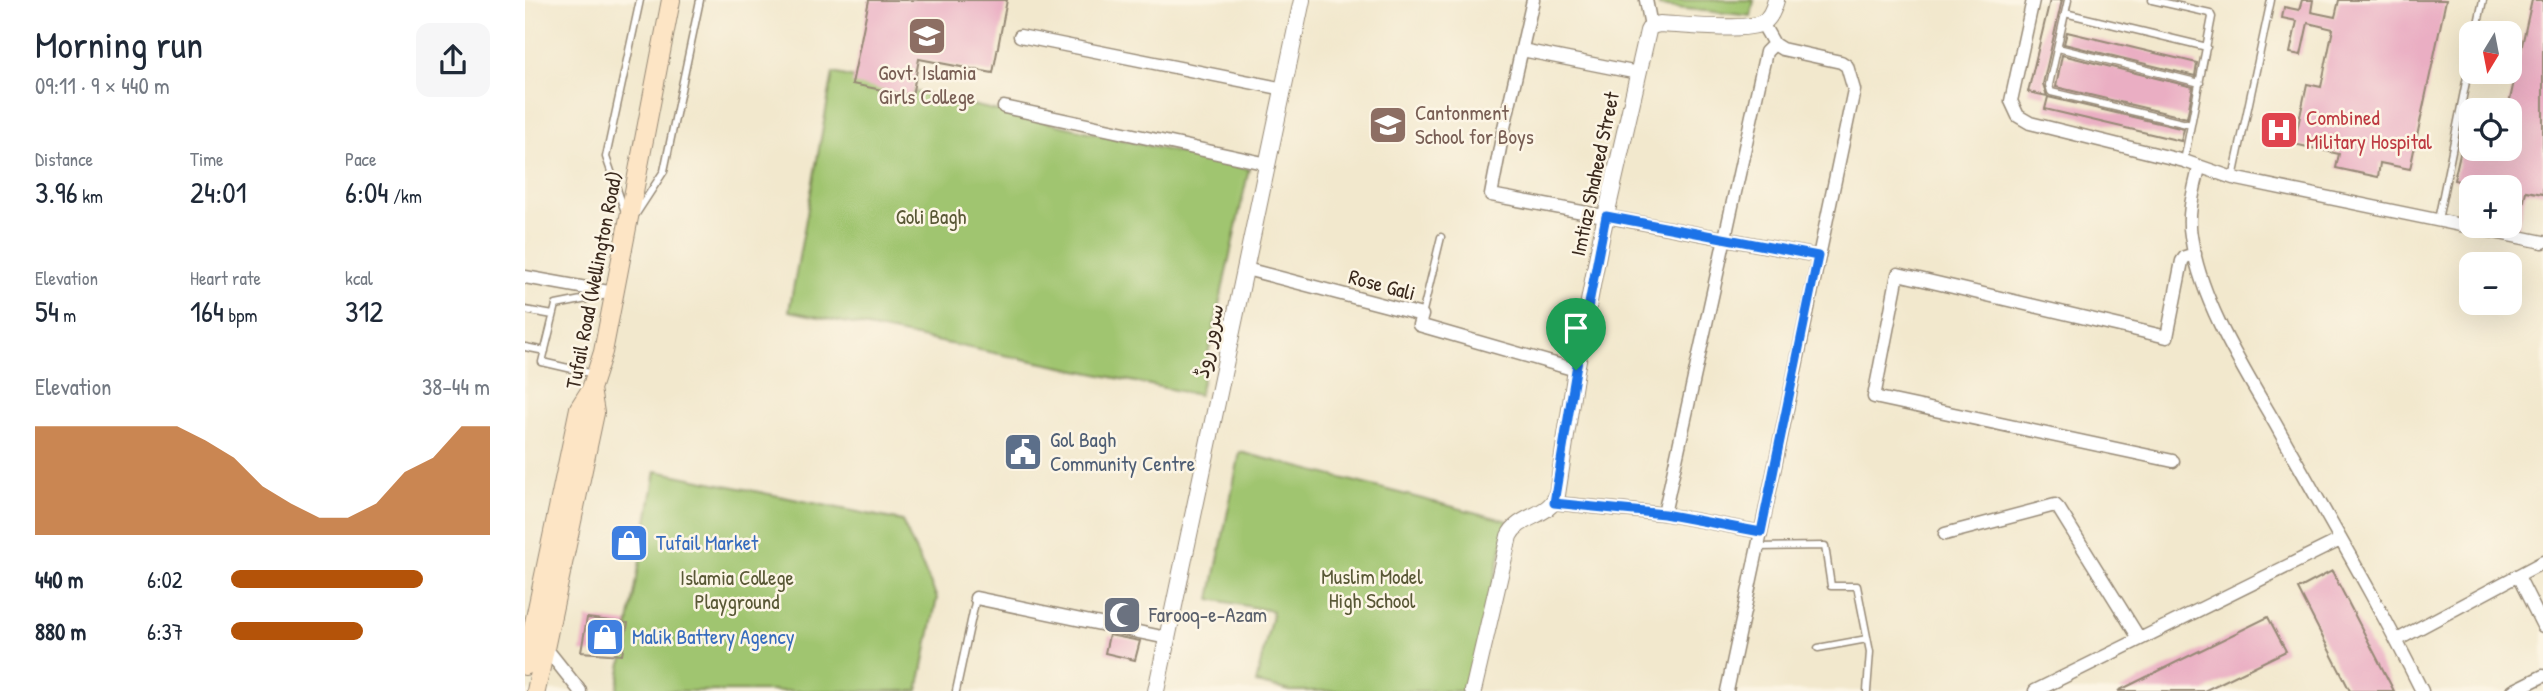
<!DOCTYPE html>
<meta charset="utf-8">
<style>
:root{--surface:#fff;--page:#f6f6f7;--text:#1f2937;--muted:#747a83;--accent:#b45309}
body{margin:0;font-family:"Patrick Hand","Playpen Sans Arabic",sans-serif;background:var(--page);color:var(--text);height:100vh;display:flex;flex-direction:column;font-size:26px;white-space:nowrap}
*{box-sizing:border-box;margin:0}
p{font-size:23px;color:var(--muted)}
.icon{flex:none;width:38px;height:38px;fill:none;stroke:currentColor;stroke-width:2;stroke-linecap:round;stroke-linejoin:round}
.map{position:relative;flex:1;overflow:hidden}
.drawer{display:flex;flex-direction:column;background:var(--surface);width:525px}
.drawer>*{flex:none}
.needle{width:46px;rotate:190deg}
.fabs{position:absolute;left:1934px;top:21px;display:grid;gap:14px}
.fabs a{display:grid;place-items:center;width:63px;height:63px;border-radius:14px;background:var(--surface);box-shadow:0 7px 28px #0002;font-size:35px}
.pin{position:absolute;display:grid;place-items:center;width:60px;height:60px;color:#fff;margin:-72px -30px;border-radius:50% 50% 50% 0;rotate:-45deg;box-shadow:0 0 7px #0007}
.pin .icon{rotate:45deg}
.round{display:grid;place-items:center;flex:none;width:74px;height:74px;border-radius:14px;background:var(--page)}
.overview{display:flex;align-items:center;justify-content:space-between;height:119px;padding:0 35px}
h1{font-size:38px;font-weight:600;line-height:52px}
.stats{display:grid;grid-template-columns:repeat(3,1fr);gap:10px;height:119px;padding:7px 35px}
.stats div{display:grid;align-content:center}
.stats b{font-size:30px;font-weight:600}
.stats small{font-size:19px;font-weight:400}
.stats p{font-size:19px}
.chart{height:196px;padding:14px 35px}
.chart p{display:flex;justify-content:space-between}
.chart svg{width:100%;height:126px;margin-top:7px;fill:var(--accent);opacity:.7}
ul{padding:0 35px;list-style:none;font-size:23px}
li{display:grid;grid-template-columns:112px 84px 1fr;align-items:center;height:52px}
li i{height:18px;border-radius:9px;background:var(--accent)}
main{display:flex;flex:1;min-height:0}
.map>svg:first-child{display:block}
.green{fill:#a0c56f;stroke:#6e7846;stroke-width:2}
.building{fill:#eaaec3}
.lines{fill:none;stroke-linecap:round;stroke-linejoin:round}
.service-casing{stroke:#968976;stroke-width:9}
.minor-casing{stroke:#968976;stroke-width:15}
.tertiary-casing{stroke:#968976;stroke-width:18}
.secondary-casing{stroke:#968976;stroke-width:20}
.service{stroke:#fff;stroke-width:6}
.minor{stroke:#fff;stroke-width:12}
.tertiary{stroke:#fff;stroke-width:16}
.secondary{stroke:#fde5c5;stroke-width:18}
.route-casing{stroke:#fff;stroke-width:14}
.route{stroke:#1a73e8;stroke-width:9}
.labels{text-anchor:middle;stroke-width:5;stroke-linejoin:round;paint-order:stroke}
.education-label{font-size:21px;fill:#785e54;stroke:#fcf5e5}
.health-label{font-size:21px;fill:#be3a42;stroke:#fcf5e5;text-anchor:start}
.street-label{font-size:21px;fill:#3b2a1e;stroke:#fcf5e5}
.park-label{font-size:21px;fill:#595836;stroke:#fcf5e5}
.service-label{font-size:21px;fill:#4e5e75;stroke:#fcf5e5;text-anchor:start}
.shop-label{font-size:21px;fill:#366cbe;stroke:#fcf5e5;text-anchor:start}
.worship-label{font-size:21px;fill:#5b616d;stroke:#fcf5e5;text-anchor:start}
</style>
<main>
<section class="drawer">
<div class="overview"><div><h1>Morning run</h1><p>09:11 · 9 × 440 m</p></div><a class="round"><svg class="icon" aria-label="share" viewBox="0 0 24 24"><path d="M12 15V3M7 8l5-5 5 5M5 13v7h14v-7"/></svg></a></div>
<div class="stats">
<div><p>Distance</p><b>3.96<small> km</small></b></div>
<div><p>Time</p><b>24:01</b></div>
<div><p>Pace</p><b>6:04<small> /km</small></b></div>
</div>
<div class="stats">
<div><p>Elevation</p><b>54<small> m</small></b></div>
<div><p>Heart rate</p><b>164<small> bpm</small></b></div>
<div><p>kcal</p><b>312</b></div>
</div>
<div class="chart"><p><span>Elevation</span>38–44 m</p>
<svg viewBox="0 0 160 44" preserveAspectRatio="none"><path d="M0 44V6L10 6L20 6L30 6L40 6L50 6L60 11L70 17L80 27L90 33L100 38L110 38L120 33L130 22L140 17L150 6L160 6V44z"/></svg>
</div>
<ul>
<li><b>440 m</b>6:02<i style="width:74%"></i></li>
<li><b>880 m</b>6:37<i style="width:51%"></i></li>
</ul>
</section>
<div class="map">
<svg width="2018" height="691" viewBox="0 0 2018 691">
<rect width="100%" height="100%" fill="#fcf5e5"/>
<filter id="ink" filterUnits="userSpaceOnUse"><feTurbulence type="fractalNoise" baseFrequency=".0143" numOctaves="2"/><feDisplacementMap in="SourceGraphic" scale="14" xChannelSelector="R" yChannelSelector="G"/><feConvolveMatrix kernelMatrix="1 2 1 2 8 2 1 2 1" color-interpolation-filters="sRGB"/></filter>
<filter id="wash" filterUnits="userSpaceOnUse"><feTurbulence type="fractalNoise" baseFrequency=".00686" numOctaves="4" result="noise"/><feDisplacementMap in="SourceGraphic" scale="28" xChannelSelector="R" yChannelSelector="G"/><feGaussianBlur stdDeviation="1.57" result="paint"/><feColorMatrix in="noise" values="0 0 0 0 0 0 0 0 0 0 0 0 0 0 0 0 0 1.4 0 .05"/><feComposite in="paint" operator="in"/></filter>
<g filter="url(#wash)">
<rect width="100%" height="100%" fill="#f2e8cd"/>
<!-- green -->
<path class="green" d="M 1134,0 L 1229,0 L 1226,16 L 1134,6 Z
M 308,73 L 724,169 L 674,395 L 264,311 Z
M 715,452 L 983,521 L 943,691 L 766,691 L 731,683 L 748,611 L 685,599 Z
M 131,471 L 377,521 L 412,598 L 393,691 L 92,691 Z"/>
<g id="blocks">
<!-- building -->
<path class="building" d="M 344,0 L 482,0 L 468,73 L 394,59 L 387,96 L 327,84 Z
M 1525,0 L 1537,0 L 1518,84 L 1522,96 L 1503,92 Z
M 1777,0 L 1788,0 L 1786,12 L 1810,17 L 1814,0 L 1921,0 L 1885,169 L 1855,163 L 1853,177 L 1811,168 L 1814,154 L 1769,144 L 1782,84 L 1796,87 L 1808,29 L 1783,23 L 1776,55 L 1765,53 L 1772,21 L 1757,18 L 1759,7 L 1774,10 Z
M 2007,0 L 2018,0 L 2018,194 L 2001,191 L 1993,228 L 1984,226 L 1984,187 L 1961,187 L 1929,180 L 1936,149 L 1984,149 L 1984,104 Z
M 1542,32 L 1672,63 L 1670,76 L 1539,44 Z
M 1537,55 L 1668,87 L 1662,118 L 1531,87 Z
M 1523,97 L 1659,129 L 1656,141 L 1520,109 Z
M 1807,571 L 1869,691 L 1825,691 L 1773,589 Z
M 1743,617 L 1761,651 L 1679,691 L 1593,691 Z
M 62,618 L 103,623 L 97,655 L 56,652 Z
M 584,635 L 615,641 L 610,660 L 580,653 Z"/>
</g>
</g>
<g filter="url(#ink)">
<use href="#blocks" fill-opacity="0" stroke="#968976" stroke-width="2"/>
<g class="lines">
<!-- service casing -->
<g class="service-casing">
<path id="service" d="M 1543,0 L 1524,85 L 1526,92 L 1666,125
M 1627,0 L 1685,13 L 1687,17 L 1659,161
M 1540,13 L 1682,47
M 1951,33 L 1958,0
M 1533,48 L 1675,83
M 1708,178 L 1746,0
M 100,212 L 81,157 L 115,0
M 111,214 L 139,171 L 175,0
M 1913,220 L 1946,57
M 0,310 L 28,315
M 897,315 L 916,237
M 0,347 L 20,351
M 69,374 L 17,362 L 31,305 L 82,295
M 1233,547 L 1300,546 L 1306,586 L 1332,586 L 1345,652 L 1342,691
M 1293,648 L 1342,639
M 431,691 L 451,598"/>
</g>
<!-- minor casing -->
<g class="minor-casing">
<path id="minor" d="M 1008,0 L 978,132 L 966,195 L 1293,256
M 1121,0 L 1126,26
M 1508,0 L 1486,101 L 1493,116 L 1505,123 L 1659,161 L 1708,178 L 2018,242
M 495,36 L 759,89
M 997,50 L 1113,73
M 479,107 L 743,164
M 1674,168 C 1669,190 1662,213 1666,236 C 1675,301 1718,368 1751,425 C 1800,513 1852,600 1897,691
M 721,269 L 897,315 L 894,325 L 1051,370
M 0,277 L 89,293
M 1648,461 L 1349,397 L 1373,274 L 1642,337 L 1657,261 L 1660,257 L 1670,254
M 1029,503 L 1139,514 L 1236,532 L 1202,691
M 1139,514 L 1241,52 L 1249,44
M 1236,532 L 1329,90 L 1322,66 L 1316,62 L 1257,49 L 1249,44 L 1237,23
M 1420,534 L 1530,505 L 1534,509 L 1614,638
M 1993,576 L 2018,626
M 451,598 L 642,638
M 1872,640 L 2018,562
M 20,647 L 55,691
M 1510,691 L 1815,540
M 1988,691 L 2018,676"/>
</g>
<!-- tertiary casing -->
<g class="tertiary-casing">
<path id="tertiary" d="M 631,691 L 777,0
M 948,691 L 984,536 C 994,515 1024,517 1032,495 L 1051,370 L 1077,233 L 1123,31 L 1126,26 L 1135,24 C 1157,25 1219,32 1237,23 C 1245,19 1249,8 1251,0"/>
</g>
<!-- secondary casing -->
<g class="secondary-casing">
<path id="secondary" d="M 0,666 L 54,408 L 66,389
M 11,691 L 70,413 L 66,389 L 78,352 L 146,0"/>
</g>
<!-- service -->
<use href="#service" class="service"/>
<!-- minor -->
<use href="#minor" class="minor"/>
<!-- tertiary -->
<use href="#tertiary" class="tertiary"/>
<!-- secondary -->
<use href="#secondary" class="secondary"/>
</g>
</g>
<g class="lines" filter="url(#ink)">
<!-- route casing -->
<g class="route-casing">
<path id="route" d="M 1081,216 L 1293,256 L 1236,532 L 1139,514 L 1029,503 L 1051,370 Z"/>
</g>
<!-- route -->
<use href="#route" class="route"/>
</g>
<!-- icons -->
<defs>
<g id="school-square" transform="scale(2.0125)"><rect x="-9" y="-9" width="18" height="18" rx="4" fill="#8d6e63" stroke="#fcf5e5"/><path d="M0-5L7-2L0 1L-7-2ZM-4 1L0 2.5L4 1V4Q0 6-4 4Z" fill="#fff"/></g>
<g id="hospital-square" transform="scale(2.0125)"><rect x="-9" y="-9" width="18" height="18" rx="4" fill="#e0444e" stroke="#fcf5e5"/><path d="M-5-5h3v3.5h4V-5h3V5h-3V1.5h-4V5h-3Z" fill="#fff"/></g>
<g id="civic-square" transform="scale(2.0125)"><rect x="-9" y="-9" width="18" height="18" rx="4" fill="#5c6f8a" stroke="#fcf5e5"/><path d="M-.6-6.5H3V-4.5H.6V-3L4-1V1h2V6H-6V1h2V-1L-.6-3ZM-1.2 2.5V6h2.4V2.5Z" fill="#fff"/></g>
<g id="shop-square" transform="scale(2.0125)"><rect x="-9" y="-9" width="18" height="18" rx="4" fill="#3f7fe0" stroke="#fcf5e5"/><path d="M-5-2.5h2.3a2.7 3.5 0 0 1 5.4 0H5L5.5 6h-11ZM-1.5-2.5h3a1.5 2.3 0 0 0-3 0Z" fill="#fff"/></g>
<g id="mosque-square" transform="scale(2.0125)"><rect x="-9" y="-9" width="18" height="18" rx="4" fill="#6b7280" stroke="#fcf5e5"/><path d="M3.5-4.9A6 6 0 1 0 3.5 4.9A5 5 0 1 1 3.5-4.9Z" fill="#fff"/></g>
</defs>
<g fill-rule="evenodd">
<use href="#school-square" x="402" y="36"/>
<use href="#school-square" x="863" y="125"/>
<use href="#hospital-square" x="1754" y="130"/>
<use href="#civic-square" x="498" y="452"/>
<use href="#shop-square" x="104" y="543"/>
<use href="#mosque-square" x="597" y="615"/>
<use href="#shop-square" x="80" y="637"/>
</g>
<g class="labels">
<!-- education labels -->
<g class="education-label">
<text x="402" y="80">Govt. Islamia<tspan x="402" dy="24">Girls College</tspan></text>
<text x="890" y="120" text-anchor="start">Cantonment<tspan x="890" dy="24">School for Boys</tspan></text>
</g>
<!-- health labels -->
<g class="health-label">
<text x="1781" y="125">Combined<tspan x="1781" dy="24">Military Hospital</tspan></text>
</g>
<!-- street labels -->
<g class="street-label">
<text transform="translate(1070 174) rotate(-78)" y="7">Imtiaz Shaheed Street</text>
<text transform="translate(69 280) rotate(-79)" y="7">Tufail Road (Wellington Road)</text>
<text transform="translate(857 285) rotate(15)" y="7">Rose Gali</text>
<text transform="translate(684 341) rotate(-78)" y="7">سرور روڈ</text>
</g>
<!-- park labels -->
<g class="park-label">
<text x="406" y="224">Goli Bagh</text>
<text x="847" y="584">Muslim Model<tspan x="847" dy="24">High School</tspan></text>
<text x="212" y="585">Islamia College<tspan x="212" dy="24">Playground</tspan></text>
</g>
<!-- service labels -->
<g class="service-label">
<text x="525" y="447">Gol Bagh<tspan x="525" dy="24">Community Centre</tspan></text>
</g>
<!-- shop labels -->
<g class="shop-label">
<text x="131" y="550">Tufail Market</text>
<text x="107" y="644">Malik Battery Agency</text>
</g>
<!-- worship labels -->
<g class="worship-label">
<text x="624" y="622">Farooq-e-Azam</text>
</g>
</g>
</svg>
<div class="fabs">
<a><svg class="needle" viewBox="-14 -14 28 28"><path d="M0-13l5 13h-10z" fill="#e53935"/><path d="M0 13l5-13h-10z" fill="#747a83"/></svg></a>
<a><svg class="icon" aria-label="locate" viewBox="0 0 24 24"><circle cx="12" cy="12" r="6"/><path d="M12 2v4M12 18v4M2 12h4M18 12h4"/></svg></a>
<a>+</a>
<a>−</a>
</div>
<div class="pin" style="left:1051px;top:370px;background:#1e9e55"><svg class="icon" aria-label="arrive" viewBox="0 0 24 24"><path d="M6 21V4h12l-3 4 3 4H6"/></svg></div>
</div>
</main>
